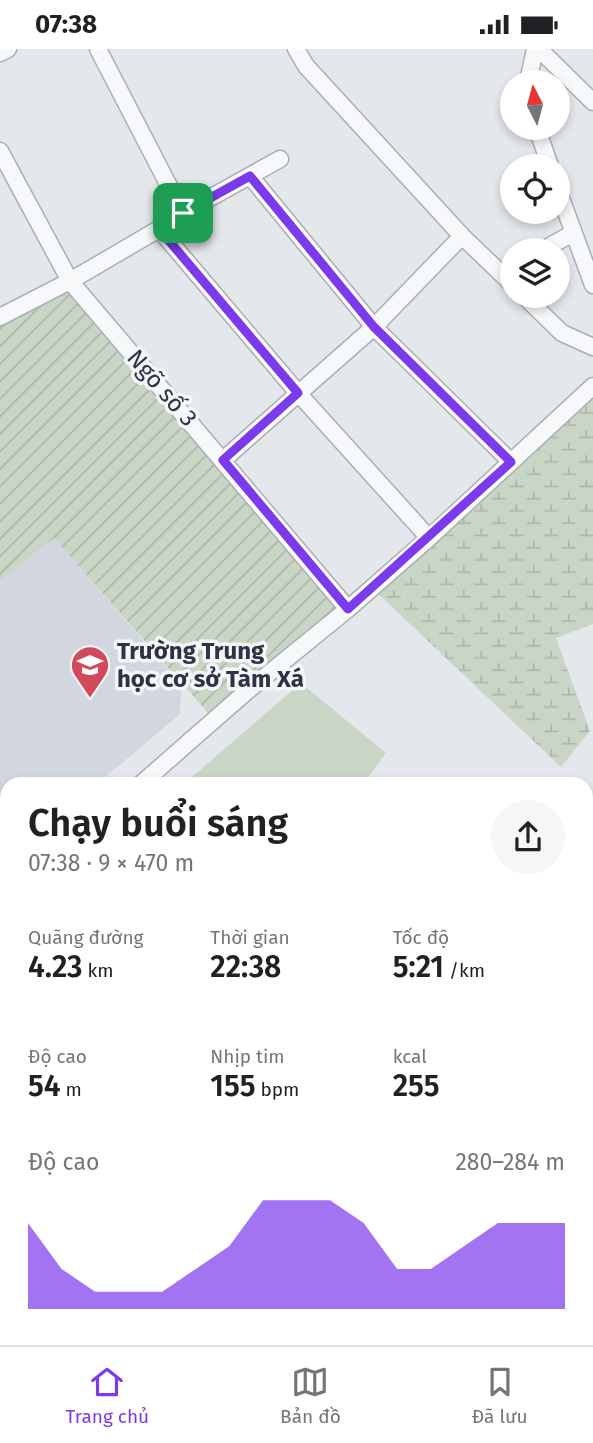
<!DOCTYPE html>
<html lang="vi">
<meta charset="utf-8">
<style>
:root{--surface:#fff;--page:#f6f6f6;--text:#202124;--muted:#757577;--line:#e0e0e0;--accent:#7c3aed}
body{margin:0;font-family:"Fira Sans",sans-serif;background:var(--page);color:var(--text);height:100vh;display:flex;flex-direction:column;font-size:26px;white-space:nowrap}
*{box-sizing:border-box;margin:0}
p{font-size:23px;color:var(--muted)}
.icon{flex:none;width:38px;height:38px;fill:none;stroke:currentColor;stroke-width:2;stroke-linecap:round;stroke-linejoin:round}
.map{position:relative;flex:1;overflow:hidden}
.side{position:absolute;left:0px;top:728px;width:593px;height:569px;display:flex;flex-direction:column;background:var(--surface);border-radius:21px 21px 0 0;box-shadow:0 4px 10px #0003}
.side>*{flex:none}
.needle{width:46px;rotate:354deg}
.controls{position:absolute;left:500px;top:21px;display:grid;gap:14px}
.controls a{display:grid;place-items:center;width:70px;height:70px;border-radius:50%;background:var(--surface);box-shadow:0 4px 10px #0003;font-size:35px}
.pin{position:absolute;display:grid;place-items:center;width:60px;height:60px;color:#fff;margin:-30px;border-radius:14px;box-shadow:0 4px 10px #0006}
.round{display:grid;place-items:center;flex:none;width:74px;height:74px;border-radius:37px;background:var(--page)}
.headline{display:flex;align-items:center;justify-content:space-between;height:119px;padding:0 28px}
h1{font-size:38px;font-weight:600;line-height:52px}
.stats{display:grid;grid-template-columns:repeat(3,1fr);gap:10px;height:119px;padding:7px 28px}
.stats div{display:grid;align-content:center}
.stats b{font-size:30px;font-weight:600}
.stats small{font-size:19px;font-weight:400}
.stats p{font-size:19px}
.chart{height:196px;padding:14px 28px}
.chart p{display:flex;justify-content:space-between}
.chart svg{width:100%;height:126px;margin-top:7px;fill:var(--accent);opacity:.7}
.status{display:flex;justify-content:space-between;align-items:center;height:49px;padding:0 35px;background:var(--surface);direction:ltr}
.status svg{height:19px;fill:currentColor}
.tab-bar{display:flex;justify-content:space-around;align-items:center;height:98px;border-top:2px solid var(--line);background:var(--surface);font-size:19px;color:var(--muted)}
.tab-bar a{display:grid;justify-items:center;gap:4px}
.tab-bar .active{color:var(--accent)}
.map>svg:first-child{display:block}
.built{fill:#d2d6de}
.green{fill:#c9d6c5}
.wetland{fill:url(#wetland-marsh)}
.garden{fill:url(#garden-furrows)}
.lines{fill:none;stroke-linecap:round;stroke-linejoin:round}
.minor-casing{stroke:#a9aeb7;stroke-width:19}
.primary-casing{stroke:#a3abb8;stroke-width:28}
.minor{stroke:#f7f8fa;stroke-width:16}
.primary{stroke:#fff;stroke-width:24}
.route-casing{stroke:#fff;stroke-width:14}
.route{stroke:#7c3aed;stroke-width:9}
.labels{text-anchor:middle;stroke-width:7;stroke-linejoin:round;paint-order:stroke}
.street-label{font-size:24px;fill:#2b3445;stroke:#f4f6f9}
.poi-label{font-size:24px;font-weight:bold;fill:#2b3445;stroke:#f4f6f9;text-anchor:start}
</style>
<div class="status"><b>07:38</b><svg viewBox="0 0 49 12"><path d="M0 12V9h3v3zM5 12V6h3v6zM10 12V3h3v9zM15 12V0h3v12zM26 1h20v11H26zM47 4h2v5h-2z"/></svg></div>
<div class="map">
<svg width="593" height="1296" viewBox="0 0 593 1296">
<defs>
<pattern id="wetland-marsh" width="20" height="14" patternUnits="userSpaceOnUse" patternTransform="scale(1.75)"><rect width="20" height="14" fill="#c9d6c5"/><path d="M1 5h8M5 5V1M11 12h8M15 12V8" fill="none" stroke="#adb8ab"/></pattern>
<pattern id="garden-furrows" width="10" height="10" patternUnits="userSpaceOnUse" patternTransform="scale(1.75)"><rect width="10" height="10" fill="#c9d6c5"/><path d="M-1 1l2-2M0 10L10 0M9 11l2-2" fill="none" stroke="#adb8ab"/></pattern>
</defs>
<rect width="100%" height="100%" fill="#e4e7ec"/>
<!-- built -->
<path class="built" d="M 54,489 L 181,635 L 180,665 L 97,735 L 7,735 L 7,804 L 0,803 L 0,532 Z"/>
<!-- green -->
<path class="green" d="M 301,634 L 386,704 L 363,735 L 184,735 Z"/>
<!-- wetland -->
<path class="wetland" d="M 593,337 L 593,575 L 556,589 L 590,682 L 561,718 L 372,539 Z"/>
<!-- garden -->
<path class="garden" d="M 70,232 L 348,560 L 208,664 L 54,489 L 0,532 L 0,273 Z
M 593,981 L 593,1296 L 235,1296 L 235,1290 L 586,1290 L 586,989 Z"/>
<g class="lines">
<!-- minor casing -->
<g class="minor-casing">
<path id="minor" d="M 98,0 L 183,164
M 296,0 L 306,17 L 462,187 L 513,236
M 539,0 L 593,53
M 0,4 L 8,0
M 528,33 L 535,0
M 537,79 L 550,117
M 0,102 L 70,232 L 348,560
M 250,127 L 374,278 L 511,413
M 558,141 L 593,236
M 159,180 L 298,344 L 429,489
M 543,201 L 573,184
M 524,247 L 562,284 L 593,298
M 0,268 L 70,232 L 159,180 L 183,164 L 280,110
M 223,411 L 374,278 L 462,187
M 141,735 L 246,643 L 348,560 L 429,489 L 593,337
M 0,822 L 7,825
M 0,856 L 7,851
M 0,972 L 7,969
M 0,1050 L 7,1061
M 86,1290 L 87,1296"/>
</g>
<!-- primary casing -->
<g class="primary-casing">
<path id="primary" d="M 0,1224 L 7,1259
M 13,1290 L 14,1296"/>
</g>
<!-- minor -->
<use href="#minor" class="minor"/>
<!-- primary -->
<use href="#primary" class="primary"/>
</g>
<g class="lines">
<!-- route casing -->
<g class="route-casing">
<path id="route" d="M 250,127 L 374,278 L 511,413 L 348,560 L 223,411 L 298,344 L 159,180 L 183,164 Z"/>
</g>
<!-- route -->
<use href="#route" class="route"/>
</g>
<!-- icons -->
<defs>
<g id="school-pin" transform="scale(2.0125)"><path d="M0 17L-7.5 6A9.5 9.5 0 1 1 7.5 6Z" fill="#d1495b" stroke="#f4f6f9"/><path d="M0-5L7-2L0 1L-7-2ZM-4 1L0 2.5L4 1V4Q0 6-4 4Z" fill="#fff"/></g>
</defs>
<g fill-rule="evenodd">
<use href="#school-pin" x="90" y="616"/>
</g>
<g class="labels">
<!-- street labels -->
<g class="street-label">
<text transform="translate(162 339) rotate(49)" y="8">Ngõ số 3</text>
</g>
<!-- poi labels -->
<g class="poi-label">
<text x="117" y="610">Trường Trung<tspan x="117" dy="28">học cơ sở Tàm Xá</tspan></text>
</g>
</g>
</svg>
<div class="controls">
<a><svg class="needle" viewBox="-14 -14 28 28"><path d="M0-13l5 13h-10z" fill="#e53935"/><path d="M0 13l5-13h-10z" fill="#757577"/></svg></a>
<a><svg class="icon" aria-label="locate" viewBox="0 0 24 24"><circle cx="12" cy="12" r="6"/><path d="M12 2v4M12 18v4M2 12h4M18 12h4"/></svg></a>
<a><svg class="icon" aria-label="layers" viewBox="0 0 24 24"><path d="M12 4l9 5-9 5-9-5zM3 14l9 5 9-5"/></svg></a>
</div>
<div class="pin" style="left:183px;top:164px;background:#1e9e55"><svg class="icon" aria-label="arrive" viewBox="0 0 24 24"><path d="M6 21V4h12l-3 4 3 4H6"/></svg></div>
<section class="side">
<div class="headline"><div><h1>Chạy buổi sáng</h1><p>07:38 · 9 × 470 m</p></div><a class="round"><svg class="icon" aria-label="share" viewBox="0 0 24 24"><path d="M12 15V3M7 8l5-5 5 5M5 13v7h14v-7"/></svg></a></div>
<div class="stats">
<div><p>Quãng đường</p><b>4.23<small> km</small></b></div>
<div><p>Thời gian</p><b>22:38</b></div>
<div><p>Tốc độ</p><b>5:21<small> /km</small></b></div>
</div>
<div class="stats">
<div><p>Độ cao</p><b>54<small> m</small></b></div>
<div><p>Nhịp tim</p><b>155<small> bpm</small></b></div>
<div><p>kcal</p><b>255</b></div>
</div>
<div class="chart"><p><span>Độ cao</span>280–284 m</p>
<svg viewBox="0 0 160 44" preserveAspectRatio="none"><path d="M0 44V14L10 30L20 38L30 38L40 38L50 30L60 22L70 6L80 6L90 6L100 14L110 30L120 30L130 22L140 14L150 14L160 14V44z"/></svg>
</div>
</section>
</div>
<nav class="tab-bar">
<a class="active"><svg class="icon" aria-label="home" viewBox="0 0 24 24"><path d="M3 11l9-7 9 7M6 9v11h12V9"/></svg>Trang chủ</a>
<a><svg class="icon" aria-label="map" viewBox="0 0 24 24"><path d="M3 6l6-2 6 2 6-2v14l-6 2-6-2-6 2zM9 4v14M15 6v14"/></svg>Bản đồ</a>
<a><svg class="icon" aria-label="saved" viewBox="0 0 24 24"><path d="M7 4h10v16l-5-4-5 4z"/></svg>Đã lưu</a>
</nav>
